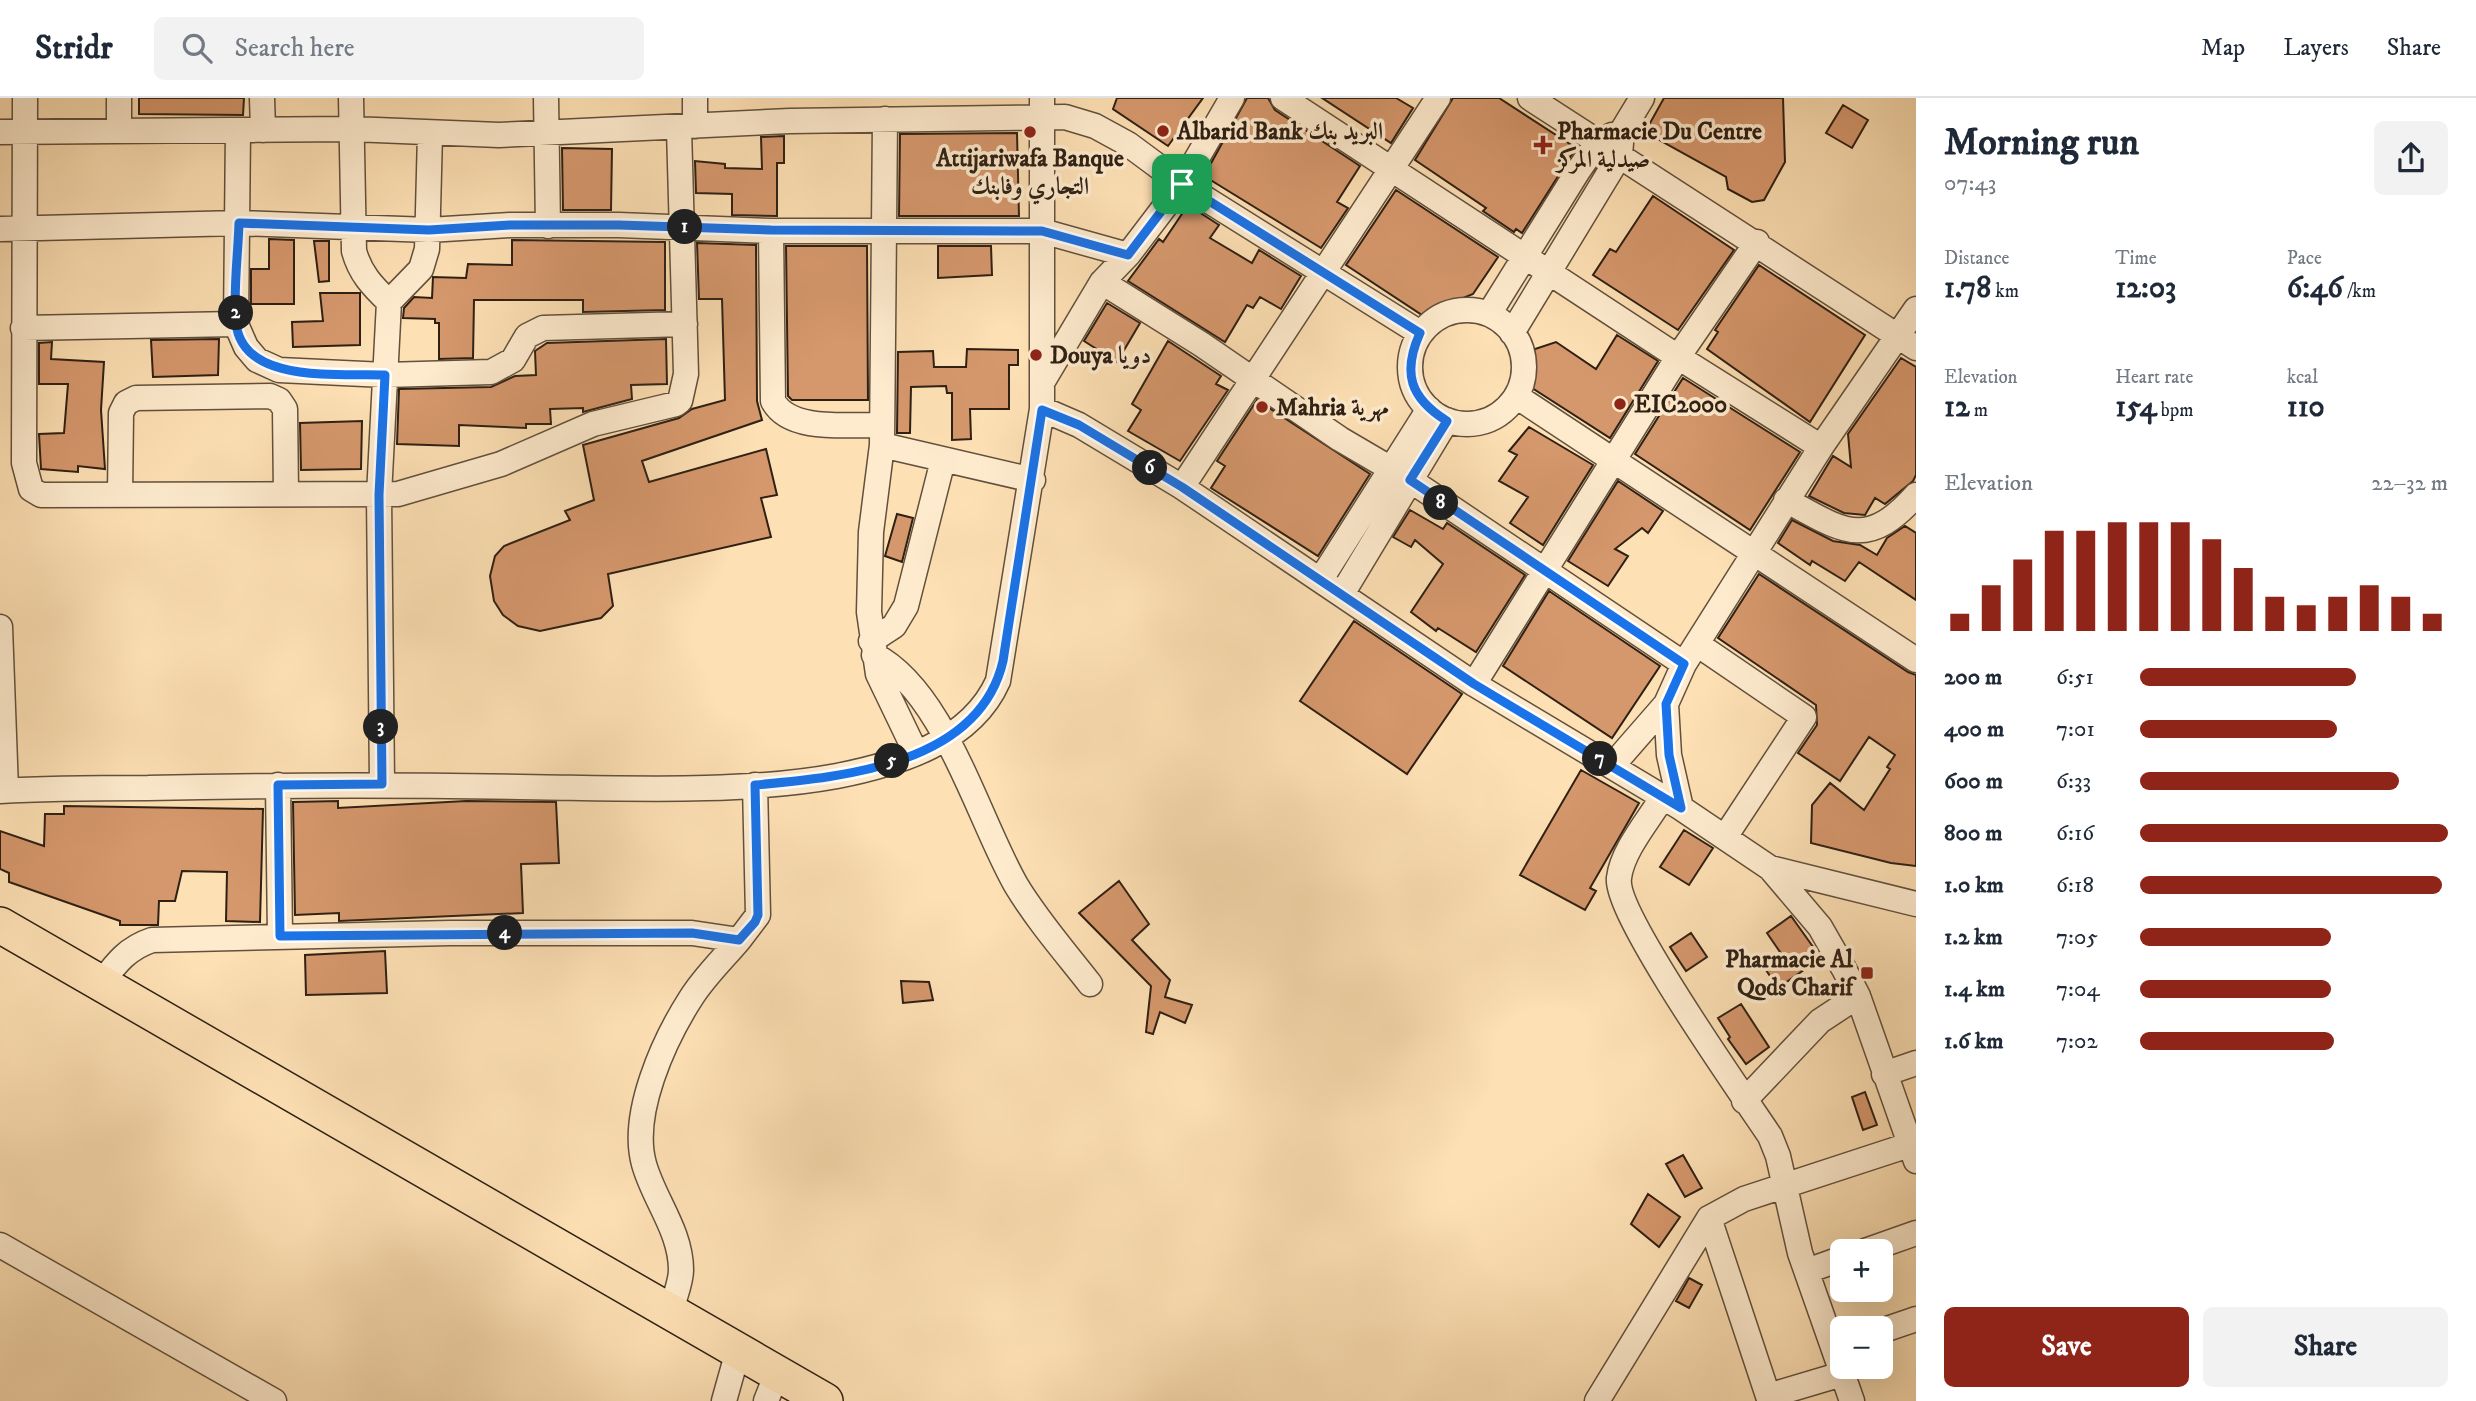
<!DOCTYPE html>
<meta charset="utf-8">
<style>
:root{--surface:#fff;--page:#f2f2f3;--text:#1f2937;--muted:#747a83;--line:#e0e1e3;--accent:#8f2418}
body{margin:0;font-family:"IM FELL DW Pica",Amiri,serif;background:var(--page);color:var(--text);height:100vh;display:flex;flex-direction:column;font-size:26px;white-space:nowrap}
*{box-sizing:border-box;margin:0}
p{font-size:23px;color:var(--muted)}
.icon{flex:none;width:38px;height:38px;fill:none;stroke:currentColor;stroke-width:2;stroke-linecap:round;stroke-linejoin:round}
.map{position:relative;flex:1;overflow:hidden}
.panel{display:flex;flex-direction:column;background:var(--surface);width:560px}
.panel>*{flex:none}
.buttons{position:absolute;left:1830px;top:1141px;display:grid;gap:14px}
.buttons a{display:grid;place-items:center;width:63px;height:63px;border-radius:10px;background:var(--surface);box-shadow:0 7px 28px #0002;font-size:35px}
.pin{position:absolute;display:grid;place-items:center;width:60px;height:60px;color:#fff;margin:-30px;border-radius:14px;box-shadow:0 4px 10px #0006}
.km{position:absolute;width:35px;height:35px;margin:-18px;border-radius:50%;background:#222;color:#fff;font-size:19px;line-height:35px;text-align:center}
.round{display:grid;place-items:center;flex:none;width:74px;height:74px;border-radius:10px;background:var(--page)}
.summary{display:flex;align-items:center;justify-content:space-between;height:119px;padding:0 28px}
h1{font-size:38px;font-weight:800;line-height:52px}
.metrics{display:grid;grid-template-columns:repeat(3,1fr);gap:10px;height:119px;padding:7px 28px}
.metrics div{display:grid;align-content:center}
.metrics b{font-size:30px;font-weight:800}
.metrics small{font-size:19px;font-weight:400}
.metrics p{font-size:19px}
.chart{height:196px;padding:14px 28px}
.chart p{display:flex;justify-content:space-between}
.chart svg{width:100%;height:126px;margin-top:7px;stroke:var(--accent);stroke-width:6}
.cta{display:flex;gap:14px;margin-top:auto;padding:14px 28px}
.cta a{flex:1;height:80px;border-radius:10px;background:var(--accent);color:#fff;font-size:28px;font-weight:800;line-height:80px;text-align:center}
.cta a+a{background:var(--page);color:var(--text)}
ul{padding:0 28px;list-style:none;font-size:23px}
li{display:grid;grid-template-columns:112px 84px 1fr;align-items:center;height:52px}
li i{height:18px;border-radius:9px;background:var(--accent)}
header{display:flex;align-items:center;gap:42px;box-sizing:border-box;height:98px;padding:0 35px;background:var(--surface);border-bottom:2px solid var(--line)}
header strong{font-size:33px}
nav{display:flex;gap:38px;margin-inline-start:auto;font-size:24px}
.search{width:490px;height:63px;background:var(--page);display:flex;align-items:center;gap:18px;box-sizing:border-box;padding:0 24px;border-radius:10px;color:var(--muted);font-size:26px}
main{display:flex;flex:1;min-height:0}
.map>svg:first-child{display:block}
.building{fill:#d5976c;stroke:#2f2014;stroke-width:2}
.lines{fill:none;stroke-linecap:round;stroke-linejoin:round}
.minor-casing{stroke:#62503c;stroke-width:27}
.highway-casing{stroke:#2f2014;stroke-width:38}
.minor{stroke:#feebce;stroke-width:24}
.highway{stroke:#fde0b4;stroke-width:35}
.route-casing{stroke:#fff;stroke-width:14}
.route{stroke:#1a73e8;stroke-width:9}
.poi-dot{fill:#8f2418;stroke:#feebce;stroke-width:2.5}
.labels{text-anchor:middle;stroke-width:7;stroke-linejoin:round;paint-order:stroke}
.poi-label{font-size:24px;font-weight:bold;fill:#2f2014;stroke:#feebce;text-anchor:start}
</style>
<header>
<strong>Stridr</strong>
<div class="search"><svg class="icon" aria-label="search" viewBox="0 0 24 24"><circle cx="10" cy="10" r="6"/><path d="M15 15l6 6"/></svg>Search here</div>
<nav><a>Map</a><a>Layers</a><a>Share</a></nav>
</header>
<main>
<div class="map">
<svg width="1916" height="1303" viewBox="0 0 1916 1303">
<rect width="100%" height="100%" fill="#fde0b4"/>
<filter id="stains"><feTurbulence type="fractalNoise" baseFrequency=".00286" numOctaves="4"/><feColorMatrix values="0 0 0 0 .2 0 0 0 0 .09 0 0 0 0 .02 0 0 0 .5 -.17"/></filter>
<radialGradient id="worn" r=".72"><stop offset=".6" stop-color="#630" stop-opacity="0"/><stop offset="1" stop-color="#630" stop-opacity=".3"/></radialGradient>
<!-- building -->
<path class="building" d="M 139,0 L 244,0 L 243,17 L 139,16 Z
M 1117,0 L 1203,0 L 1168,48 L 1113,11 Z
M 1247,0 L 1268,0 L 1275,12 L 1360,68 L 1337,104 L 1348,110 L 1321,150 L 1204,78 Z
M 1322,0 L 1396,0 L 1413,10 L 1391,45 Z
M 1453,0 L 1499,0 L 1576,50 L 1522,135 L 1516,131 L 1514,134 L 1483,113 L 1486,110 L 1415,62 Z
M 1664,0 L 1783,0 L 1785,64 L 1764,102 L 1752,104 L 1728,91 L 1726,79 L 1645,34 Z
M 1843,7 L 1868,22 L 1852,50 L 1826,35 Z
M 1017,35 L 1019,118 L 899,118 L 900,36 Z
M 784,38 L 784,65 L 777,65 L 777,118 L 732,117 L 732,96 L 696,95 L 695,63 L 725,66 L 725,70 L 762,71 L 761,39 Z
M 562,50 L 612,51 L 611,112 L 563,112 Z
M 1396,92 L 1498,159 L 1473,196 L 1422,217 L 1346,167 Z
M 1653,98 L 1734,152 L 1678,232 L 1593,177 L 1610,151 L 1616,154 Z
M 1188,107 L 1219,127 L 1210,140 L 1252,165 L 1259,152 L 1301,178 L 1281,211 L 1260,199 L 1253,210 L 1247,207 L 1225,244 L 1128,183 L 1159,141 L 1163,144 Z
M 269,141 L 294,142 L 294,206 L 251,206 L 251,171 L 269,171 Z
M 512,142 L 665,144 L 665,212 L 583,214 L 583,202 L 474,202 L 473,260 L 439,261 L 439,225 L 435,225 L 435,221 L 403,220 L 404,210 L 414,199 L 432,200 L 433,179 L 466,180 L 468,166 L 512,167 Z
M 314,143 L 329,143 L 329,183 L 319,184 Z
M 697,145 L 756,147 L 757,303 L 762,322 L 642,363 L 649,384 L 766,351 L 777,397 L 761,400 L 771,439 L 608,476 L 613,508 L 601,520 L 540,533 L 518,528 L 503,517 L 494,503 L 490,478 L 495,458 L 504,448 L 570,422 L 565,413 L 594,402 L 583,347 L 679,320 L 692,311 L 725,302 L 722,201 L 699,201 Z
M 786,148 L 867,148 L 868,302 L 792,302 L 788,298 Z
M 938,148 L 991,148 L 992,177 L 938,180 Z
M 1759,167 L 1865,237 L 1810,324 L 1707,251 L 1718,234 L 1715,232 Z
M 320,195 L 360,195 L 360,247 L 293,249 L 292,224 L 323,223 Z
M 1107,205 L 1140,225 L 1117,264 L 1084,243 Z
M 1617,237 L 1658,263 L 1610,340 L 1529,288 L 1532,252 L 1556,244 L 1596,271 Z
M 219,241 L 218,277 L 153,279 L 151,242 Z
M 666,241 L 667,286 L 631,287 L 632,301 L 583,314 L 583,310 L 550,311 L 551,326 L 526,326 L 526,330 L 459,327 L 459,348 L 397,346 L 399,291 L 491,289 L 515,278 L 536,277 L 535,253 L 547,245 Z
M 1168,243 L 1221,278 L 1216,286 L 1228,292 L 1180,363 L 1128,333 L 1141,312 L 1132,306 Z
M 52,244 L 51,261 L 104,264 L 101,312 L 105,371 L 78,368 L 78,374 L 41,371 L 39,336 L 64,335 L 68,286 L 39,286 L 39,245 Z
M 967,251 L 1018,252 L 1018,267 L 1009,267 L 1009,311 L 970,311 L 971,341 L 952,342 L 952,295 L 947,295 L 946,288 L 911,289 L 910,335 L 897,335 L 898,254 L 933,253 L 934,269 L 966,269 Z
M 1901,260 L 1916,269 L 1916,377 L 1913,383 L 1885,406 L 1875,400 L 1865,417 L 1844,415 L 1809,398 L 1833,358 L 1851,369 L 1848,336 Z
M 1683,280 L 1800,354 L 1750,432 L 1635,356 Z
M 1257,302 L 1370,376 L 1318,458 L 1211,390 L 1225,368 L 1217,363 Z
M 362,323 L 361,371 L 301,372 L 300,325 Z
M 1529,329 L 1593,367 L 1543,447 L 1510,425 L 1528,399 L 1499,383 L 1517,357 L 1509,353 Z
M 1618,383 L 1663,413 L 1648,435 L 1642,430 L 1615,451 L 1628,458 L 1608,488 L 1568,463 Z
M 1410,412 L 1443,431 L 1447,425 L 1525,477 L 1476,554 L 1438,530 L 1436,533 L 1411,514 L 1443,466 L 1415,442 L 1411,449 L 1393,439 Z
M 897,416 L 913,420 L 902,464 L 885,458 Z
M 1792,422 L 1833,443 L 1860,447 L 1877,457 L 1887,440 L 1905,428 L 1916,435 L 1916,502 L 1859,464 L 1845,483 L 1812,463 L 1810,467 L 1778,445 Z
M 1759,476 L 1908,574 L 1916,577 L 1916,768 L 1891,765 L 1811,745 L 1812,707 L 1830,685 L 1864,712 L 1890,671 L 1887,669 L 1895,657 L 1869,639 L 1840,683 L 1798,655 L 1817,627 L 1816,607 L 1718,540 Z
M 1549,493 L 1660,568 L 1612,640 L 1503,568 Z
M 1354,523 L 1462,596 L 1407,676 L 1300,603 Z
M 1581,672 L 1639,705 L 1590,790 L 1596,793 L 1585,812 L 1520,777 Z
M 338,703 L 338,710 L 466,703 L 556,704 L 559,765 L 521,766 L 523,815 L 339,823 L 339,815 L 295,817 L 293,704 Z
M 64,708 L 263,711 L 260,824 L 226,823 L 227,774 L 182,773 L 175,803 L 159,803 L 158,827 L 120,827 L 120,823 L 9,784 L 9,775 L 0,771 L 0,733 L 44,748 L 45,716 L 64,716 Z
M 1684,732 L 1713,750 L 1689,787 L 1660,769 Z
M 1119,783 L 1149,826 L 1132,842 L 1170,882 L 1165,899 L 1192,907 L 1185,925 L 1160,914 L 1153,936 L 1146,934 L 1151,888 L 1079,815 Z
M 1791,818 L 1821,860 L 1778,890 L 1764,869 L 1782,857 L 1767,835 Z
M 1691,835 L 1707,859 L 1686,873 L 1670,849 Z
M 385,853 L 387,895 L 306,897 L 305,857 Z
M 901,883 L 929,884 L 933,902 L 903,905 Z
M 1741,906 L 1769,949 L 1746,966 L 1728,941 L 1730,939 L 1718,920 Z
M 1865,994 L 1877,1027 L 1863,1032 L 1852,999 Z
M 1683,1057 L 1702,1090 L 1685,1099 L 1666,1066 Z
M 1648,1096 L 1680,1119 L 1659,1149 L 1631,1126 Z
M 1689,1180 L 1702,1187 L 1689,1210 L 1676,1203 Z"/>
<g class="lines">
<!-- minor casing -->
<g class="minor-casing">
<path id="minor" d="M 25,0 L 24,365 L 31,391 L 41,397 L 398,396 L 501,366 L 593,326 L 676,306 L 680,303 L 686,276 L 679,31
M 119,0 L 119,32
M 262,0 L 263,32
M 351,0 L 354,153 C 360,175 372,188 389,204 L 421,171 L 427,151 L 430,36
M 546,0 L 548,128
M 695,0 L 695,28
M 1283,0 L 1678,259 L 1821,349
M 1530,0 L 1916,250
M 885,21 L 882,347 L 871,434 L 869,514 L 878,576 L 916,655
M 238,32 L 236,226 L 246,249 L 257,262 L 279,272 L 385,277 L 491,274 L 513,262 L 527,238 L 543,230 L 685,226
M 0,34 L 352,31 L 499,37 L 790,23 L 1065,19 L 1095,28 L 1128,46 L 1182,86 L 1420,235
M 0,131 L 239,125 L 429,132 L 510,127 L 619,127 L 771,133 L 1042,133 L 1128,157
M 771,133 L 773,303 C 790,335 850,326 882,327
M 1102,184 L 1201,246 L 1340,341 L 1410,382 L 1684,566
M1410 269a57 57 0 1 1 114 0a57 57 0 1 1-114 0Z
M 1489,216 L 1578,73 L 1598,44 L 1612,37
M 23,230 L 236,226
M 1512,235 L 1620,57 L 1622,33 L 1642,0
M 1043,283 L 1102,184 L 1128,157 L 1182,86 L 1232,0
M 1516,298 L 1916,562
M 1042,311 L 1079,327 L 1182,389 L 1474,586 L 1681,710 L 1770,770 L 1820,829 L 1844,871 L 1858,898 L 1916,1063
M 882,347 L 1033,382
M 1182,389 L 1438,0
M 120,397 L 121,315 L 126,305 L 136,300 L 270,298 L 279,302 L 285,311 L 286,396
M 1786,402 C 1843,433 1866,453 1916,397
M 1321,481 L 1429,311
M 1342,496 L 1447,322
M 0,529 L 6,692
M 871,543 L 894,528 L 906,508 L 943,362
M 1697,546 L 1804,619 L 1725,739
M 874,557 C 944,593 978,721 1016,787 C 1037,822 1065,854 1090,886
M 1474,586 L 1678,259 L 1757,144
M 1612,668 L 1666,606
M 382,686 L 379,397 L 389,204
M 278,687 L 280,838
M 0,693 C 49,690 99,690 148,690 C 272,687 395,687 519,689 C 619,690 739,696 837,678 C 898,666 971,644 998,583 L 1042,311 L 1042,0
M 1662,700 C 1648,723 1622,753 1619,780 C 1614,815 1744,999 1770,1038 L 1778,1058 L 1800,1155 L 1852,1303
M 1681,710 L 1669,657 L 1666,606 L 1684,566 L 1821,349 L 1916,211
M 1770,770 L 1916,806
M 102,884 C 117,864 128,850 152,842 L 450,835 L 692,835 L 739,842 L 758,817 L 755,687
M 1884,976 L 1916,965
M 1744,1003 L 1820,923 L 1858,898
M 1709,1120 L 1768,1298 L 1842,1276
M 0,1147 L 274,1303
M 1865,1153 L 1916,1135
M 1807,1173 L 1843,1160
M 671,1213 C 674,1200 681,1185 681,1172 C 681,1133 654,1102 644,1066 C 630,1016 664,942 691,900 C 704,879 723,861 739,842
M 1881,1233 L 1916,1221
M 724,1303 L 738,1253
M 766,1303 L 777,1275
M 1597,1303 L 1709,1120 L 1744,1101 L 1909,1047"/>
</g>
<!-- highway casing -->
<g class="highway-casing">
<path id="highway" d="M 0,827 L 825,1303"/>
</g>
<!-- minor -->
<use href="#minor" class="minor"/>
<!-- highway -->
<use href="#highway" class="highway"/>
</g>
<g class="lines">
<!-- route casing -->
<g class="route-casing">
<path id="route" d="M 1182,86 L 1420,235 C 1402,275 1410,300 1447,323 L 1410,382 L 1684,566 L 1666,606 L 1669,657 L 1681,710 L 1474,586 L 1182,389 L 1079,327 L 1042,312 L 1003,563 C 979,667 843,679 755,687 L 758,817 L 755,824 L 739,842 L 692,835 L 280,838 L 278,687 L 382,686 L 379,397 L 385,277 C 341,275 241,287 236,224 C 233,192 238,158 239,125 L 429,132 L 510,127 L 619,127 L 771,132 L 1042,133 L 1128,157 Z"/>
</g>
<!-- route -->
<use href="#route" class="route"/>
</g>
<!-- markers -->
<g class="poi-dot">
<circle cx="1163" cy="33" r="7"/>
<circle cx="1030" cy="34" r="7"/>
<path d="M1539.5 36.5h7v7h7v7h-7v7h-7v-7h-7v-7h7z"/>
<circle cx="1036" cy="257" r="7"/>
<circle cx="1620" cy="306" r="7"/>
<circle cx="1262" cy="309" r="7"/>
<rect x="1860" y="868" width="14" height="14" rx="3.5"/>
</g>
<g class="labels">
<!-- poi labels -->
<g class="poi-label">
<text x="1177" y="41">Albarid Bank البريد بنك</text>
<text x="1557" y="41">Pharmacie Du Centre<tspan x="1557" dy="28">صيدلية المركز</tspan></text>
<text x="1030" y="68" text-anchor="middle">Attijariwafa Banque<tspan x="1030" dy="28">التجاري وفابنك</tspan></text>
<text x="1050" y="265">Douya دويا</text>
<text x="1634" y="314">EIC2000</text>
<text x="1276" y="317">Mahria مهرية</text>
<text x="1853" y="869" text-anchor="end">Pharmacie Al<tspan x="1853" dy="28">Qods Charif</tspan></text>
</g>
</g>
<rect width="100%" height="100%" filter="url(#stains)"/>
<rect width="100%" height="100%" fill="url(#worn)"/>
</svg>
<div class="buttons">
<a>+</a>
<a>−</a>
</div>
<div class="pin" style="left:1182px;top:86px;background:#1e9e55"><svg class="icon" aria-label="arrive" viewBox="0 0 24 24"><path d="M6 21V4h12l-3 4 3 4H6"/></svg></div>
<b class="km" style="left:685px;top:129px">1</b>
<b class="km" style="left:236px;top:215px">2</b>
<b class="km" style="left:381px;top:629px">3</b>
<b class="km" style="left:505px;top:835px">4</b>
<b class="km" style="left:892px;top:663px">5</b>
<b class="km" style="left:1150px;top:370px">6</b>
<b class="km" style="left:1600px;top:661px">7</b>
<b class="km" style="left:1441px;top:405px">8</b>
</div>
<section class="panel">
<div class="summary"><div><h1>Morning run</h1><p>07:43</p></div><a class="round"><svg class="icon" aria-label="share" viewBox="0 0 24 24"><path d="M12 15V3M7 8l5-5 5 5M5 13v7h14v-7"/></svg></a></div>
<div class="metrics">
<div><p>Distance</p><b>1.78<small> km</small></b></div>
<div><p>Time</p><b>12:03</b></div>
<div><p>Pace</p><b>6:46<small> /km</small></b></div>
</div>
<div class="metrics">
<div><p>Elevation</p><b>12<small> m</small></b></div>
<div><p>Heart rate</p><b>154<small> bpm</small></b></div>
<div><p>kcal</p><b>110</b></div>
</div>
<div class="chart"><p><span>Elevation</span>22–32 m</p>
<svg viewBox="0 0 160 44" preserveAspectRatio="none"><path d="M5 44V38M15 44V28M25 44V19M35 44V9M45 44V9M55 44V6M65 44V6M75 44V6M85 44V12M95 44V22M105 44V32M115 44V35M125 44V32M135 44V28M145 44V32M155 44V38"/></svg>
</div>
<ul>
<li><b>200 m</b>6:51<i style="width:70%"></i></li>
<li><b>400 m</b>7:01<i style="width:64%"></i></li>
<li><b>600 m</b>6:33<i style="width:84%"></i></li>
<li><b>800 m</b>6:16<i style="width:100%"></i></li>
<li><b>1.0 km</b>6:18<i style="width:98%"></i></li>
<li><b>1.2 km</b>7:05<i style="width:62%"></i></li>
<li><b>1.4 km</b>7:04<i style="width:62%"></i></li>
<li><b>1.6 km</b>7:02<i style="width:63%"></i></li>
</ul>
<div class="cta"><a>Save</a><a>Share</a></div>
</section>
</main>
